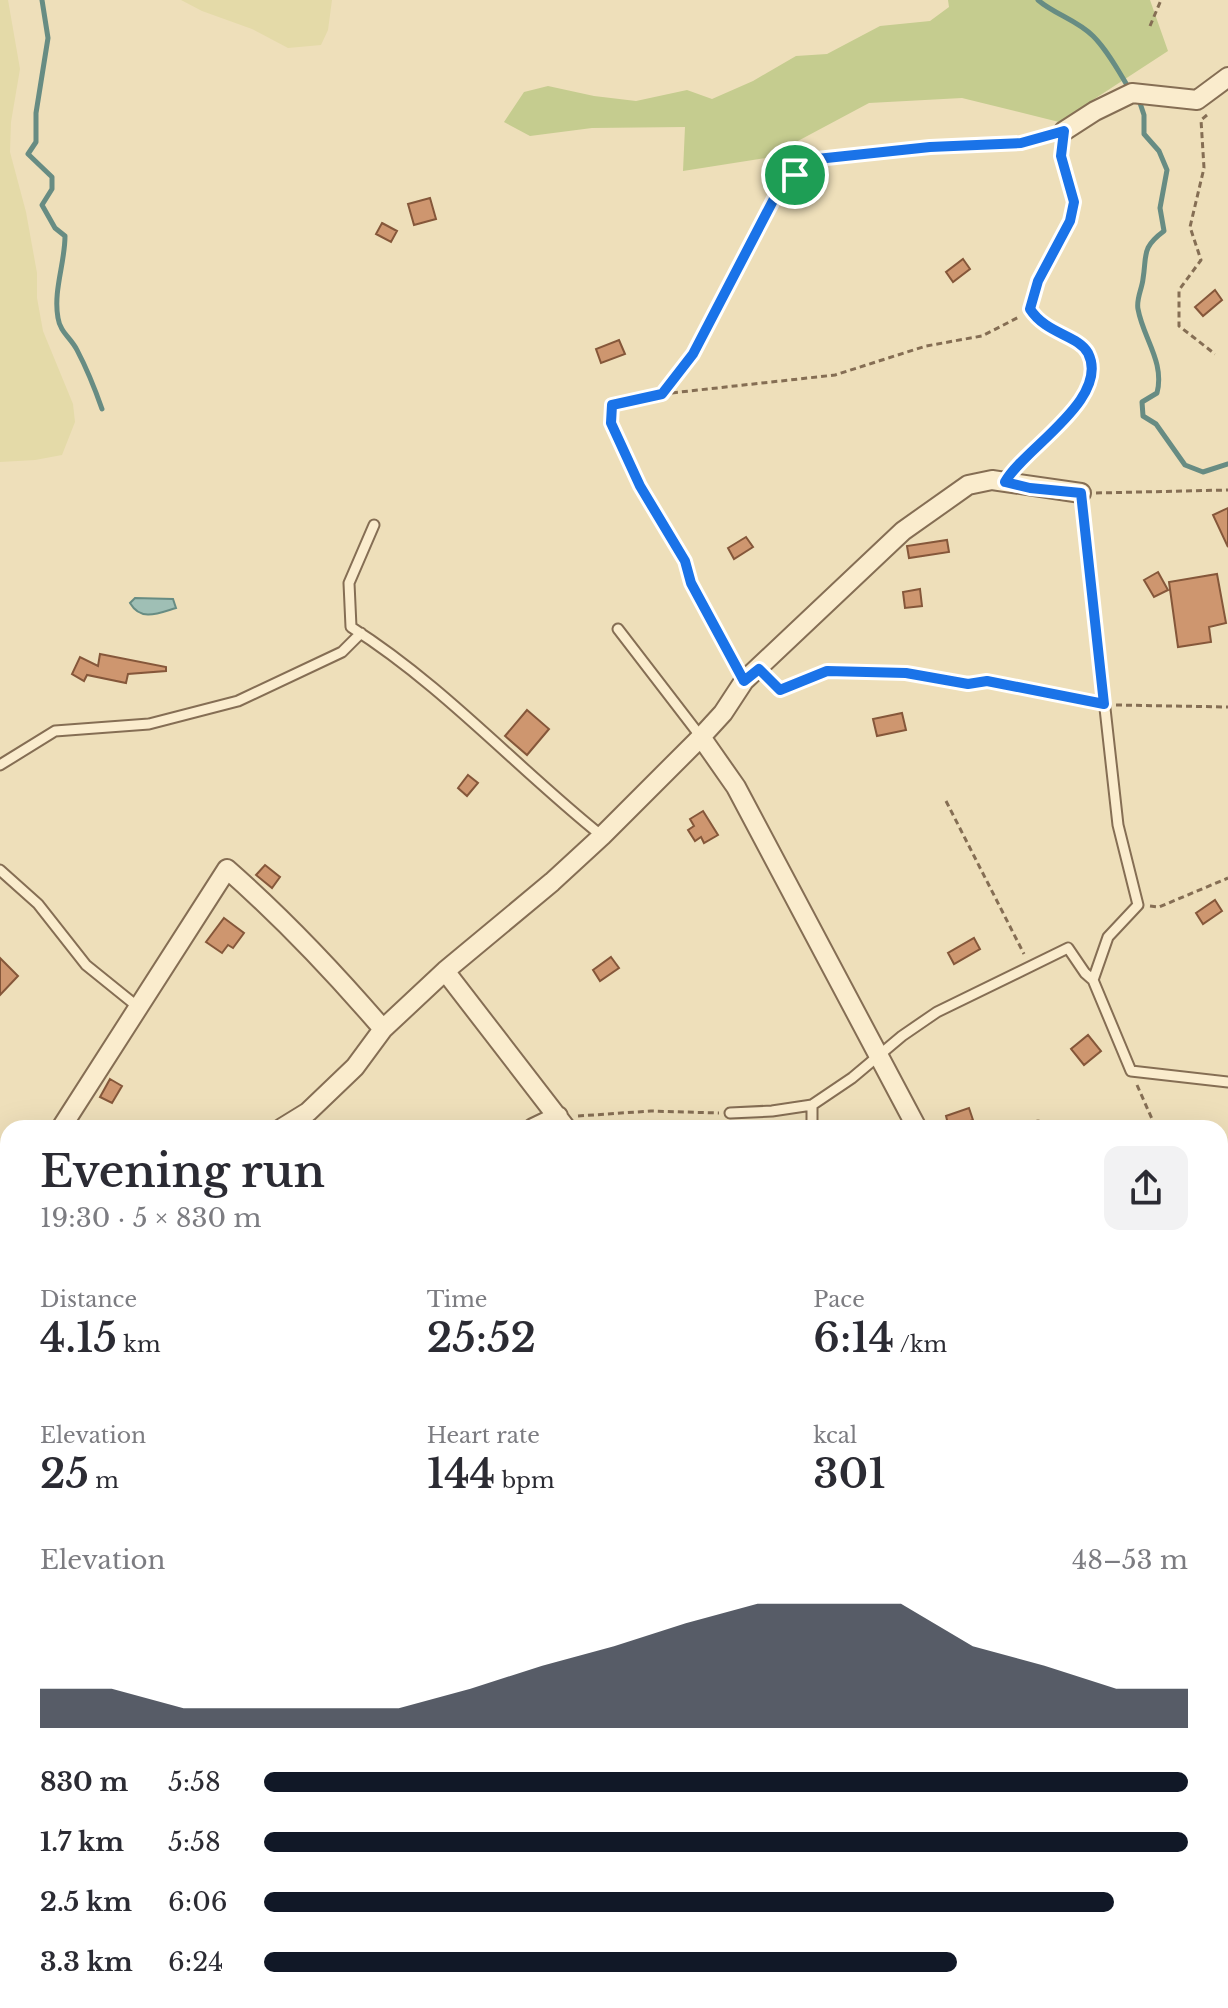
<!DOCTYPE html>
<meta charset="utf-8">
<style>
:root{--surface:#fff;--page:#f2f2f3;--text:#2b2b33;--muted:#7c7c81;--accent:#111827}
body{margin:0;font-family:"Libre Baskerville",serif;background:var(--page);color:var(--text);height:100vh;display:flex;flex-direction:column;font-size:30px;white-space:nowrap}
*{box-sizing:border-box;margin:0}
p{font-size:26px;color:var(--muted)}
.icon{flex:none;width:44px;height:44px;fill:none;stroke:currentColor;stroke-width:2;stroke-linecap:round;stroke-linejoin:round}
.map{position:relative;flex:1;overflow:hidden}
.details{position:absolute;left:0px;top:1120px;width:1228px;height:888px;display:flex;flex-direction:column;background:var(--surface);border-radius:24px 24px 0 0;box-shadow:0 8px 32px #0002}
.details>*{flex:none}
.pin{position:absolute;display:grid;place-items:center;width:68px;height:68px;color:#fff;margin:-34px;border:4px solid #fff;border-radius:50%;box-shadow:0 2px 8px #0007}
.round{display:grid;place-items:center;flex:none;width:84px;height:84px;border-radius:16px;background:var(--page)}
.headline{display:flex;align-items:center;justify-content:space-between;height:136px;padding:0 40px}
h1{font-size:44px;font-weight:600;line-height:60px}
.stats{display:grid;grid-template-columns:repeat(3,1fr);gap:12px;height:136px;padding:8px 40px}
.stats div{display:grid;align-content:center}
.stats b{font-size:40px;font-weight:600}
.stats small{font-size:22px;font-weight:400}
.stats p{font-size:22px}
.chart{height:224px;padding:16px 40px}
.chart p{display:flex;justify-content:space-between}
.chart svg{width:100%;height:144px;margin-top:8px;fill:var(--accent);opacity:.7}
ul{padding:0 40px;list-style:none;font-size:26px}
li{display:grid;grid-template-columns:128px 96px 1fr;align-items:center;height:60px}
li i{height:20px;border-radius:10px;background:var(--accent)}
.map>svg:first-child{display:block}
.farmland{fill:#e4daa8}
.green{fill:#c5cc8f}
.water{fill:#9fbfb5;stroke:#678c83;stroke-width:2}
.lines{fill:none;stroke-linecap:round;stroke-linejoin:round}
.stream{stroke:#678c83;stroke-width:5}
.building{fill:#ce966f;stroke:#85573a;stroke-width:2}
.lane-casing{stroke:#856e54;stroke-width:13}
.street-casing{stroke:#856e54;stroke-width:22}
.path{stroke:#856e54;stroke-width:3;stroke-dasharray:6 4;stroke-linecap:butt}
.lane{stroke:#faeccd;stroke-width:9}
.street{stroke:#faeccd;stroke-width:18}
.route-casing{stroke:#fff;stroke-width:16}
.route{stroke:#1a73e8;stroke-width:10}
</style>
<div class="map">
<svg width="1228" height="2008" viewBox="0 0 1228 2008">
<rect width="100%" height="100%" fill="#eedfba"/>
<!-- farmland -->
<path class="farmland" d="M 0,0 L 8,0 L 20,69 L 11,122 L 10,152 L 26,212 L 37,273 L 37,298 L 43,331 L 73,404 L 75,422 L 62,455 L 35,460 L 0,462 Z
M 181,0 L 332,0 L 328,30 L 321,45 L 288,48 L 252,29 L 202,11 Z"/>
<!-- green -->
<path class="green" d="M 948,0 L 1150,0 L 1168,51 L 1059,122 L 962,98 L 869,103 L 766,158 L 683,171 L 685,127 L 592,128 L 530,136 L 504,122 L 524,92 L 548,86 L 594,96 L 636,101 L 687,90 L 712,99 L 753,81 L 796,56 L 827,54 L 880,26 L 930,21 L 949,7 Z
M 1220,1529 L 1228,1529 L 1228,1633 L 1220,1630 Z"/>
<!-- water -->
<path class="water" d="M 135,598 L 173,599 L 176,608 C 159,613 141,622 130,603 Z"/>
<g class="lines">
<!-- stream -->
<path class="stream" d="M 42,0 L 48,38 L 36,113 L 36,142 L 28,154 L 52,177 L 52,189 L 42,205 L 55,228 L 65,236 C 65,263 53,291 58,318 C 60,332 71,338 77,350 C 87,369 95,389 102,409
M 1038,0 C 1054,14 1077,20 1093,36 C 1108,51 1119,72 1130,90
M 1139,100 L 1144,115 L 1144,134 L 1159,151 L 1167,170 L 1160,208 L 1164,231 C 1141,248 1147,255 1143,279 C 1142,289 1136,299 1138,309 C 1143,338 1165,362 1157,393 L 1142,402 L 1143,416 L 1156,424 L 1185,465 L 1203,472 L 1228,464"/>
</g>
<!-- building -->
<path class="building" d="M 430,198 L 436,219 L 414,225 L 408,204 Z
M 382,223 L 397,231 L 391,242 L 376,234 Z
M 963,259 L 970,269 L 953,282 L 946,272 Z
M 1215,290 L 1222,300 L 1203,316 L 1195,307 Z
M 619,340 L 625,354 L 601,363 L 596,349 Z
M 1228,508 L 1228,547 L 1213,515 Z
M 746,537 L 753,547 L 734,559 L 728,548 Z
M 947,540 L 949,552 L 909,558 L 907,546 Z
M 1158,572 L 1168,590 L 1154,597 L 1144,580 Z
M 1217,574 L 1226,623 L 1209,627 L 1211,642 L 1178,647 L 1169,582 Z
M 920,589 L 922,606 L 905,608 L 903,592 Z
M 100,654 L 166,667 L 166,671 L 128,674 L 126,683 L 87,675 L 84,681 L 72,674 L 80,657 L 98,666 Z
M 527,710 L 549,729 L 527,755 L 505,736 Z
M 902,713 L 906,730 L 877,736 L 873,719 Z
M 468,775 L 478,783 L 467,796 L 458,788 Z
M 703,811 L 718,835 L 704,843 L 701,837 L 695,841 L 688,830 L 694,826 L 690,819 Z
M 265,865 L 280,877 L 272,888 L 256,875 Z
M 1215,900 L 1222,911 L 1203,924 L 1196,913 Z
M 224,918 L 244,933 L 233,948 L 228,945 L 222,953 L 206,942 Z
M 974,938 L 980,949 L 954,964 L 948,953 Z
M 611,957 L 619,968 L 600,981 L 593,970 Z
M 0,958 L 18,976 L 0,995 Z
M 1088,1035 L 1101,1051 L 1084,1065 L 1071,1049 Z
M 110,1079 L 122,1086 L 112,1103 L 100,1097 Z
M 969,1108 L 973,1120 L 949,1128 L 946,1116 Z"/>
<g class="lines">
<!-- lane casing -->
<g class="lane-casing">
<path id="lane" d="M 1005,481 C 1023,449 1111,399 1088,353 C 1078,334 1046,333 1030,309 L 1038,281 L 1070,221 L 1074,202 L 1061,156 L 1064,131
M 1081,493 L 1118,825 L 1138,905 L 1108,937 L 1093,980
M 374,525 L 349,583 L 351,627 C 444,686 517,768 602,836
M 618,629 L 701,737
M 0,765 L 55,731 L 149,724 L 238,701 L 342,652 L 361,633
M 0,870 L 38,904 L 86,965 L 138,1007
M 812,1105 L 812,1128
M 730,1113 L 772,1111 L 812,1105 L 852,1078 L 902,1036 L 937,1012 L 1068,948 L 1085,973 L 1093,980 L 1131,1071 L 1228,1082
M 1038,1126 L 1040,1128
M 1220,1370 L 1225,1366 L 1220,1415
M 0,1450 L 8,1449
M 1220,1665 L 1228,1669
M 0,1671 L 8,1670
M 1220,1784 L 1228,1803
M 0,1885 L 8,1881
M 535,2000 L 539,2008"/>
</g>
<!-- street casing -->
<g class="street-casing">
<path id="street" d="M 1064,131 L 1095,111 L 1132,93 L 1197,100 L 1228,77
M 701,737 L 736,787 L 917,1128
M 61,1128 L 227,869 C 284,919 334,972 383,1029
M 282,1128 L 308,1112 L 355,1067 L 383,1029 L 445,971
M 533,1128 L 558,1116
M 566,1128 L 445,971 L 552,882 L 602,836 L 701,737 L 723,713 L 744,681 L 903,531 L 968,485 L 992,480 L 1081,493
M 0,1234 L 8,1221
M 1220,1508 L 1228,1508
M 1220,1593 L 1228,1591
M 847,2000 L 850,2008
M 1196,2000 L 1202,2008
M 0,2002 L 3,2008
M 47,2008 L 60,2000"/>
</g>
<!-- path -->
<path class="path" d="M 1150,26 L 1161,0
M 1207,115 L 1201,120 L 1204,168 L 1190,227 L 1201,260 L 1179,290 L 1179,326 L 1215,354
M 662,394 L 835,375 L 926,346 L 982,336 L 1019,317
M 1096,493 L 1228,490
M 735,665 L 691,583 L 685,561 L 640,486 L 611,423 L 612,405 L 662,394 L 693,354 L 777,193 L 795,175 L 817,159 L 930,147 L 1021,143 L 1049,135
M 771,681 L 780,690 L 827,671 L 906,673 L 968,684 L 987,681 L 1093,702
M 1116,705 L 1228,707
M 946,801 L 1024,954
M 1150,906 L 1159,907 L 1228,878
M 1137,1085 L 1156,1128
M 578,1116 L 651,1111 L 719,1113
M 1220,1190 L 1228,1188
M 0,1788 L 8,1784
M 182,2000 L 183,2008
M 663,2000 L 673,2008
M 959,2000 L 961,2008
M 1036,2000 L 1038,2008"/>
<!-- lane -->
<use href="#lane" class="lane"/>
<!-- street -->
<use href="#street" class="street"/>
</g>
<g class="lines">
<!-- route casing -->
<g class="route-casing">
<path id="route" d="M 1064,131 L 1061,156 L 1074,202 L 1070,221 L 1038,281 L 1030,309 C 1046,334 1078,335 1088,353 C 1111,399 1023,449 1005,482 L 1030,488 L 1081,493 L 1104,704 L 987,681 L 968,684 L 906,673 L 827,671 L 780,690 L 759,669 L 744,681 L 691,583 L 685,561 L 640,486 L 611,423 L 612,405 L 662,394 L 693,354 L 777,193 L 795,175 L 817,159 L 930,147 L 1021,143 Z"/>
</g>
<!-- route -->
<use href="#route" class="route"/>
</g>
</svg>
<div class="pin" style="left:795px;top:175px;background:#1e9e55"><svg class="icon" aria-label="arrive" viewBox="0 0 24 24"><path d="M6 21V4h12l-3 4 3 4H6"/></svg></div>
<section class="details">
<div class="headline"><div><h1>Evening run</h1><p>19:30 · 5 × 830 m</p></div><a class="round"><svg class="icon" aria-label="share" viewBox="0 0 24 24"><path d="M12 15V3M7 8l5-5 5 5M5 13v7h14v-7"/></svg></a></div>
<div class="stats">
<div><p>Distance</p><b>4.15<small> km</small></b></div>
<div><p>Time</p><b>25:52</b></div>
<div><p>Pace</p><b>6:14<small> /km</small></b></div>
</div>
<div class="stats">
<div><p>Elevation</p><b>25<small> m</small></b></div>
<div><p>Heart rate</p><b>144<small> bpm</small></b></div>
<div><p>kcal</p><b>301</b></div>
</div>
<div class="chart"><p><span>Elevation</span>48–53 m</p>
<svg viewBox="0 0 160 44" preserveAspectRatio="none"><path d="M0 44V32L10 32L20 38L30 38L40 38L50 38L60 32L70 25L80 19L90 12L100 6L110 6L120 6L130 19L140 25L150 32L160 32V44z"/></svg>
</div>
<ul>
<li><b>830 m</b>5:58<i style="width:100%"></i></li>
<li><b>1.7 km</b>5:58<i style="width:100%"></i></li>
<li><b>2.5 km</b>6:06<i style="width:92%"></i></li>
<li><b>3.3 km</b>6:24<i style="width:75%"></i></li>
</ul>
</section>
</div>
